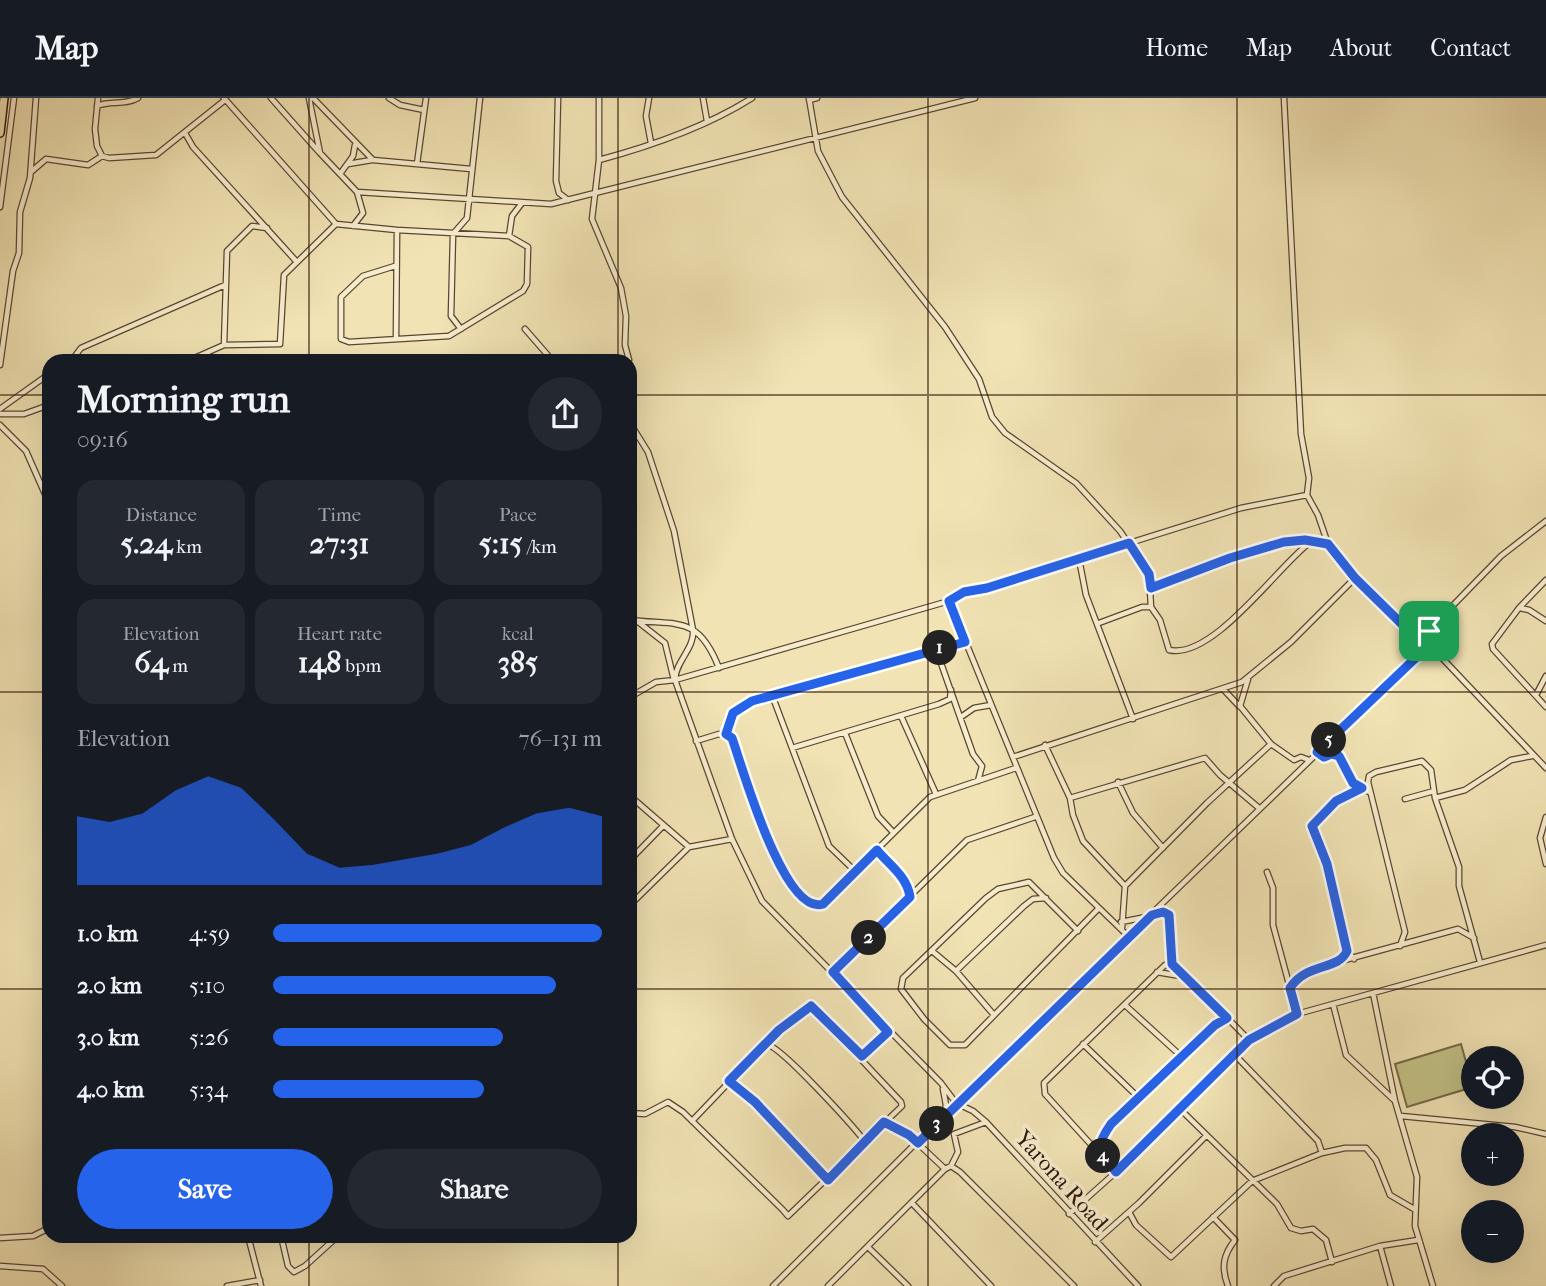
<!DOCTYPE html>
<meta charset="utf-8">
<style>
:root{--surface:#171b24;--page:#242831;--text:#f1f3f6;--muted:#9ea1a6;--line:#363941;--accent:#2563eb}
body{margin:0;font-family:"IM FELL French Canon",serif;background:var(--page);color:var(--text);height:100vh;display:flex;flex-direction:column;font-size:26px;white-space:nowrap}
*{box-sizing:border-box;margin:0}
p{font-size:23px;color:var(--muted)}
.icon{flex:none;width:38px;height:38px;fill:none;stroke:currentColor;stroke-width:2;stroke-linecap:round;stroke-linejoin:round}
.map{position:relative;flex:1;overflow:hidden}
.drawer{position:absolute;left:42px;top:256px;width:595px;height:889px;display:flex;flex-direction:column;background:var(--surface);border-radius:21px;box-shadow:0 7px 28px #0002}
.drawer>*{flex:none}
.fabs{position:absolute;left:1461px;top:948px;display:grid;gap:14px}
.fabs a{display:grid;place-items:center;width:63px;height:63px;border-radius:50%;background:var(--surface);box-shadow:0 7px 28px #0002;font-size:35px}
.pin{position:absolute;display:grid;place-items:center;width:60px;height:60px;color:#fff;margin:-30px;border-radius:14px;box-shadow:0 4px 10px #0006}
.km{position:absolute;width:35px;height:35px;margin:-18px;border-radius:50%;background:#222;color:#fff;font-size:19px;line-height:35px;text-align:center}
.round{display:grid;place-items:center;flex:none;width:74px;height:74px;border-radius:37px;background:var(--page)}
.head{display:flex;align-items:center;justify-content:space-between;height:119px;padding:0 35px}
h1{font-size:38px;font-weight:700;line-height:52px}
.figures{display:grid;grid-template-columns:repeat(3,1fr);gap:10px;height:119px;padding:7px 35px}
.figures div{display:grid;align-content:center;border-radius:18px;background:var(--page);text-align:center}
.figures b{font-size:30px;font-weight:700}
.figures small{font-size:19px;font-weight:400}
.figures p{font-size:19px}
.chart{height:196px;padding:14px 35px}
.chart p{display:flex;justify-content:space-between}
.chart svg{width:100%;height:126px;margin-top:7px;fill:var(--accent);opacity:.7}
.button{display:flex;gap:14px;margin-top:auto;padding:14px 35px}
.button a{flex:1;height:80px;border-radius:42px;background:var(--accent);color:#fff;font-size:28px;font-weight:700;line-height:80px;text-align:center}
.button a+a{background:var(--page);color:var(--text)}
ul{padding:0 35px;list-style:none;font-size:23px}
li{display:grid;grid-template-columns:112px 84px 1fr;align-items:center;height:52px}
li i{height:18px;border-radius:9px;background:var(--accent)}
header{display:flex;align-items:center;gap:42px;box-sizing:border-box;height:98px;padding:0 35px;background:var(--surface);border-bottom:2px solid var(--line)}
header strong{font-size:33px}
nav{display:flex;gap:38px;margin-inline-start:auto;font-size:24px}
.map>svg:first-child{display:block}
.grass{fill:#c2c187;stroke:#766a46;stroke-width:2}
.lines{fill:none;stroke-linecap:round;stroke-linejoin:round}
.minor-casing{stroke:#5c4630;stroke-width:7}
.highway-casing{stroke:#2b1204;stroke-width:10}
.minor{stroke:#f6edce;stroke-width:4.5}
.highway{stroke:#f1e3b4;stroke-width:7}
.route-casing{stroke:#fff;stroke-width:14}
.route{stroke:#2563eb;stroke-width:9}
.grid{fill:none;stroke:#2b1204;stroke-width:2;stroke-opacity:0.55}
.labels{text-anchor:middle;stroke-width:7;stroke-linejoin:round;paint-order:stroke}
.street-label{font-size:23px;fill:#2b1204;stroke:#f6edce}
</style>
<header>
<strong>Map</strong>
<nav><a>Home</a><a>Map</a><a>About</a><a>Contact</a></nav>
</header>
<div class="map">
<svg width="1546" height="1188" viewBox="0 0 1546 1188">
<rect width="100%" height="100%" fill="#f1e3b4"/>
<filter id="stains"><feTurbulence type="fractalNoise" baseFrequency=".00286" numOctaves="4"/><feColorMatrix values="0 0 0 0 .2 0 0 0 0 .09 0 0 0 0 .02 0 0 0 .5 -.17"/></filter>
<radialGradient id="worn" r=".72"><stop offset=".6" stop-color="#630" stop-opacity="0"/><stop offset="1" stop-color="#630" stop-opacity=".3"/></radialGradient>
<!-- grass -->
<path class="grass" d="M 1461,946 L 1473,989 L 1407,1009 L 1395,966 Z"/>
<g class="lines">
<!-- minor casing -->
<g class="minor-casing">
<path id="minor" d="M 98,0 L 95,31 L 97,48 L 102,58 L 109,60 L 156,57 L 225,2
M 224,0 L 336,126 L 397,132 L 509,138 L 528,149 L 527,186 L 523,193 L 449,238 L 349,244 L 341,241 L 341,199 L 363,178 L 395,168
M 271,0 L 319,54
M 309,0 L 320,55 L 357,94 L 551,106 L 975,0
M 313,0 L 373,62 L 471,71
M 389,0 L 400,7 L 424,12
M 558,0 L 556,83 L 559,95 L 568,102
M 599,0 L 599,62 L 592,121 L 621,190 L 626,218 L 625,247 L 629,262
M 649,0 L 646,18 L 651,45
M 703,0 L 707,23
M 809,0 L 818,53 L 842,99 L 945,229 L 979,281 L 992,319 L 1005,335 L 1076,385 L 1120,433 L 1149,476 L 1151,509
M 1284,0 L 1301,336 L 1309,380 L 1307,397 L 1318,417 L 1328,446 L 1355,480 L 1425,551
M 809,2 L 817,0
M 97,8 C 112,2 124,8 138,0
M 185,35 L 193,49 L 296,163
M 599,62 C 651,48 706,29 752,0
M 348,66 L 372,62
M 417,66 L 426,0
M 31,74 L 46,61 L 88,67 L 102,58
M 340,76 L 353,58 L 355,47
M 0,109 L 14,0
M 353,128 L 363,115 L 357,94
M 509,138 L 512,118 L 522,105
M 461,231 L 451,218 L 453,136 L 467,120 L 480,0
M 525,231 L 552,262
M 396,241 L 397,132
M 224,247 L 227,153 L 252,128 L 267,130
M 72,262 L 81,250 L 225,187
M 190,262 L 224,247 L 280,246 L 284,177 L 336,126
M 0,267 L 13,173 L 19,155 L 20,114 L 30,80 L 36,0
M 0,311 L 49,276
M 0,316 L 24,316 L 49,307
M 630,325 L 648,354 L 674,433 L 693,532 C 695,550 675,564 675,582
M 0,327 L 26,353 L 49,405
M 1079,461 L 1086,497 L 1133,621
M 1546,482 L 1519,510 L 1492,546 L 1493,551 L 1546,609
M 1151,490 C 1175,476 1289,437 1313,444
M 949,503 L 1054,760 L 1063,775 L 1129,839
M 1520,510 L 1529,512 L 1546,523
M 630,522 C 677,528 698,516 719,570
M 637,523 L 665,545 L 674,582
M 1099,525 L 1142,509 L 1151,509 L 1160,522 L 1169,552 C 1212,562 1275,472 1308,446 L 1328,446
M 1421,547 L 1430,531 L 1501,458 L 1546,423
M 936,551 L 973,656 L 982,668 L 978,683
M 675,582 L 949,503 L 977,490 L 1005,484 L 1241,410 L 1307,397
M 1224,592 L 1239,608
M 772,597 L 829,748 L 855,773
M 1536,597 L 1546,578
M 630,599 L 656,584 L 675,582 L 732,741 L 762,803 L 941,985 L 956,1005 L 973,1013 L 986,1024 L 1138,1188
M 901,618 L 936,696
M 961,619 L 974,610 L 991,607
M 845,635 L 878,718 L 892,733
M 726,636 L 733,615 L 752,603 L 965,544
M 696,643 L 719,636 L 732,640 C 748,684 771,790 817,808 L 823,805 L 930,699 L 1016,670
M 1271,646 L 1294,662 L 1301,659 L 1309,662
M 1045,647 L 1070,700 L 1073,717 L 1083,743 L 1125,788
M 792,650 L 939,606 L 950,601 L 951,592
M 1317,654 L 1324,659 L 1331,656 L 1339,658 L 1353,685 L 1363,690
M 1013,659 L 1242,584 L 1291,544 L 1355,480
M 1118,684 L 1133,715 L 1163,750
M 630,698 L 689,749
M 1070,700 L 1205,660 L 1220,677 L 1259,710
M 1435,700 L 1465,692 L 1511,662 L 1532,658
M 1405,701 L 1434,693
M 1546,719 L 1540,740 L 1546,766
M 877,752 L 906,785 L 910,799
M 630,762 L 663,728
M 1267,774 L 1273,790 L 1273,827 L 1297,916
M 630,807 L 689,749 L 732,741
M 1121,824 L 1166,815 L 1170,821 L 1172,866
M 1122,830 L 1125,788 L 1207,705 L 1271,646 L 1240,608 L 1248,581
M 1078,833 L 1029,784 L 998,791 L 986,800 L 903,880 L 901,891 L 924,921 L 950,947 L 965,947 L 1099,810
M 1400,848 L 1405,834 L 1368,684 L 1369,678 L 1376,674 L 1422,663 L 1431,672 L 1435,700 L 1459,769 L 1459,788 L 1480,864
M 932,853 L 956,873 L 994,917
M 1354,861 L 1347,853 L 1327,766 L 1312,728 L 1336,703 L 1362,690 L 1369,694
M 956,873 L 1024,808 L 1033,801 L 1046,800
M 833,874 L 967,742 L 1035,719
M 1157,874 L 1186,879
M 1290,890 L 1308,872 L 1458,831 L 1474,840
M 1373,895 L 1395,1003 L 1417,1079 L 1415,1128 L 1433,1188
M 1333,906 L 1346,957 L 1394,1002
M 1125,907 L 1181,958
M 766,946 C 781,948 854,1029 866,1045
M 1083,946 L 1138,999
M 1235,957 L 1318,1043 L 1322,1055
M 862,959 L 888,934
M 729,983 L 755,1004 L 828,1081
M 943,991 L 946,1007 L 943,1020
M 1180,1011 L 1277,1106 L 1291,1130 L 1301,1133 L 1313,1131 L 1326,1142 L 1332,1164
M 630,1015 L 645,1016 L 668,1004 L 683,1014 L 783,1112 L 788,1118 L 902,1008 L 901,1004 L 811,908 L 779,932 L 692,1023
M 1401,1018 L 1515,1029 L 1546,1036
M 1100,1053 L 1100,1045 L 1111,1026 L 1215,927 L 1227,920
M 951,1068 L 958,1054 L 954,1036 L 986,1024
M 945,1071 L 951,1068 L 960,1074 L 1074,1188
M 1116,1074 L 1045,996 L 1044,985 L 1165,867 L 1175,867 L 1249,942
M 912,1105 L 991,1188
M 1129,1114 L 1136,1127 L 1171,1159 L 1252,1083 L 1322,1055 L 1345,1050 L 1366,1050 L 1376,1062 L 1390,1097 L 1414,1111
M 1069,1116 L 1116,1074 L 1249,942 L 1297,916 L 1546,847
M 1213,1119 L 1235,1142 C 1223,1157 1221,1170 1228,1188
M 248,1138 L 261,1188
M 281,1138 L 288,1168 L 294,1174 L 305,1168 L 338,1138
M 0,1140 L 33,1138 L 49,1130
M 1095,1144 L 1139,1105 L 1206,1038
M 1380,1148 L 1391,1188
M 869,1150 L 908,1188
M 0,1168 L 43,1171 L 62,1188
M 227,1188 L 260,1182
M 773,1188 L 956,1005 L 1425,551 L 1443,561 L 1546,670
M 828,1188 L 945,1071 L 909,1037 L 884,1024
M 1274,1188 L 1284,1178 L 1380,1148 L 1418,1142"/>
</g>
<!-- highway casing -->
<g class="highway-casing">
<path id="highway" d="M 0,35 L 4,0"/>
</g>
<!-- minor -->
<use href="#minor" class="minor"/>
<!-- highway -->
<use href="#highway" class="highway"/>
</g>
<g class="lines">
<!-- route casing -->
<g class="route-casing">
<path id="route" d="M 1305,442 L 1328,446 L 1355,480 L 1413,537 L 1429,533 L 1421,547 L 1425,551 L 1317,654 L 1324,659 L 1331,656 L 1339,658 L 1353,685 L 1362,690 L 1336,703 L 1312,728 L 1327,766 L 1347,853 C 1338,873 1307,864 1290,890 L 1297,916 L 1249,942 L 1116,1074 C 1099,1053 1094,1050 1111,1026 L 1215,927 L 1227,920 L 1172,866 L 1169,817 L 1163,814 L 1152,817 L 918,1045 L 909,1037 L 884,1024 L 828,1082 L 755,1004 L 729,983 L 779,932 L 811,908 L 862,958 L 888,934 L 833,874 L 910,799 C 907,778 889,767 877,752 L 823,806 C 784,819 742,668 732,640 L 726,636 L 733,615 L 752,603 L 965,544 L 949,503 L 964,494 L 987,490 L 1129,445 L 1149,476 L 1151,490 L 1230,460 L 1284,444 Z"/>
</g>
<!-- route -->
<use href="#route" class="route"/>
</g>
<!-- grid -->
<path class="grid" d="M 309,0 L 309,262M 618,0 L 618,262M 928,0 L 928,1188M 1237,0 L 1237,1188M 0,297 L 49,297M 630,297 L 1546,297M 0,594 L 49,594M 630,594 L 1546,594M 0,891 L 49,891M 630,891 L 1546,891M 309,1138 L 309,1188M 618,1138 L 618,1188"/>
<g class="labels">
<!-- street labels -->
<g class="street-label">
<text transform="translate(1062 1082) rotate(48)" y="8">Yarona Road</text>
</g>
</g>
<rect width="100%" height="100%" filter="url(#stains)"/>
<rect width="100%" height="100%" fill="url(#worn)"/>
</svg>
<div class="fabs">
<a><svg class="icon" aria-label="locate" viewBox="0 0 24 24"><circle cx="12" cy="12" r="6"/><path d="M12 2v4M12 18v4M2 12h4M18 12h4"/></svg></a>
<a>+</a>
<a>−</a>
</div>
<div class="pin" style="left:1429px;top:533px;background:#1e9e55"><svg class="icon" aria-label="arrive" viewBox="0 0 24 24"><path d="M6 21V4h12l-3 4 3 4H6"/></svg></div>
<b class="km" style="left:940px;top:550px">1</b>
<b class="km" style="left:869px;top:840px">2</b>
<b class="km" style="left:937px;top:1026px">3</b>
<b class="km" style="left:1103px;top:1058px">4</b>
<b class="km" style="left:1329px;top:642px">5</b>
<section class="drawer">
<div class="head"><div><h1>Morning run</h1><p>09:16</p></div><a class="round"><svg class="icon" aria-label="share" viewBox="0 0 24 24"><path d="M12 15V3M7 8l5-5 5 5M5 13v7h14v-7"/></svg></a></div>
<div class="figures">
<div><p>Distance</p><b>5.24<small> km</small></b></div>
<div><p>Time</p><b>27:31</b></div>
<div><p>Pace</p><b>5:15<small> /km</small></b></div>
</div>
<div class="figures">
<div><p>Elevation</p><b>64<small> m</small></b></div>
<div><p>Heart rate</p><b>148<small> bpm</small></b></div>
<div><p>kcal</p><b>385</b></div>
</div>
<div class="chart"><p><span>Elevation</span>76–131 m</p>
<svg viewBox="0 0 160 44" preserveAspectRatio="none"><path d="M0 44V20L10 22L20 19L30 11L40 6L50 10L60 21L70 33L80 38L90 37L100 35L110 33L120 30L130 24L140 19L150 17L160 20V44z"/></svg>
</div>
<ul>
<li><b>1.0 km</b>4:59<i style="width:100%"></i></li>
<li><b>2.0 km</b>5:10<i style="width:86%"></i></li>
<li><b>3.0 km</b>5:26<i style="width:70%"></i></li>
<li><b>4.0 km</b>5:34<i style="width:64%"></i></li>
</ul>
<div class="button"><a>Save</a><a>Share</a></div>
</section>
</div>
